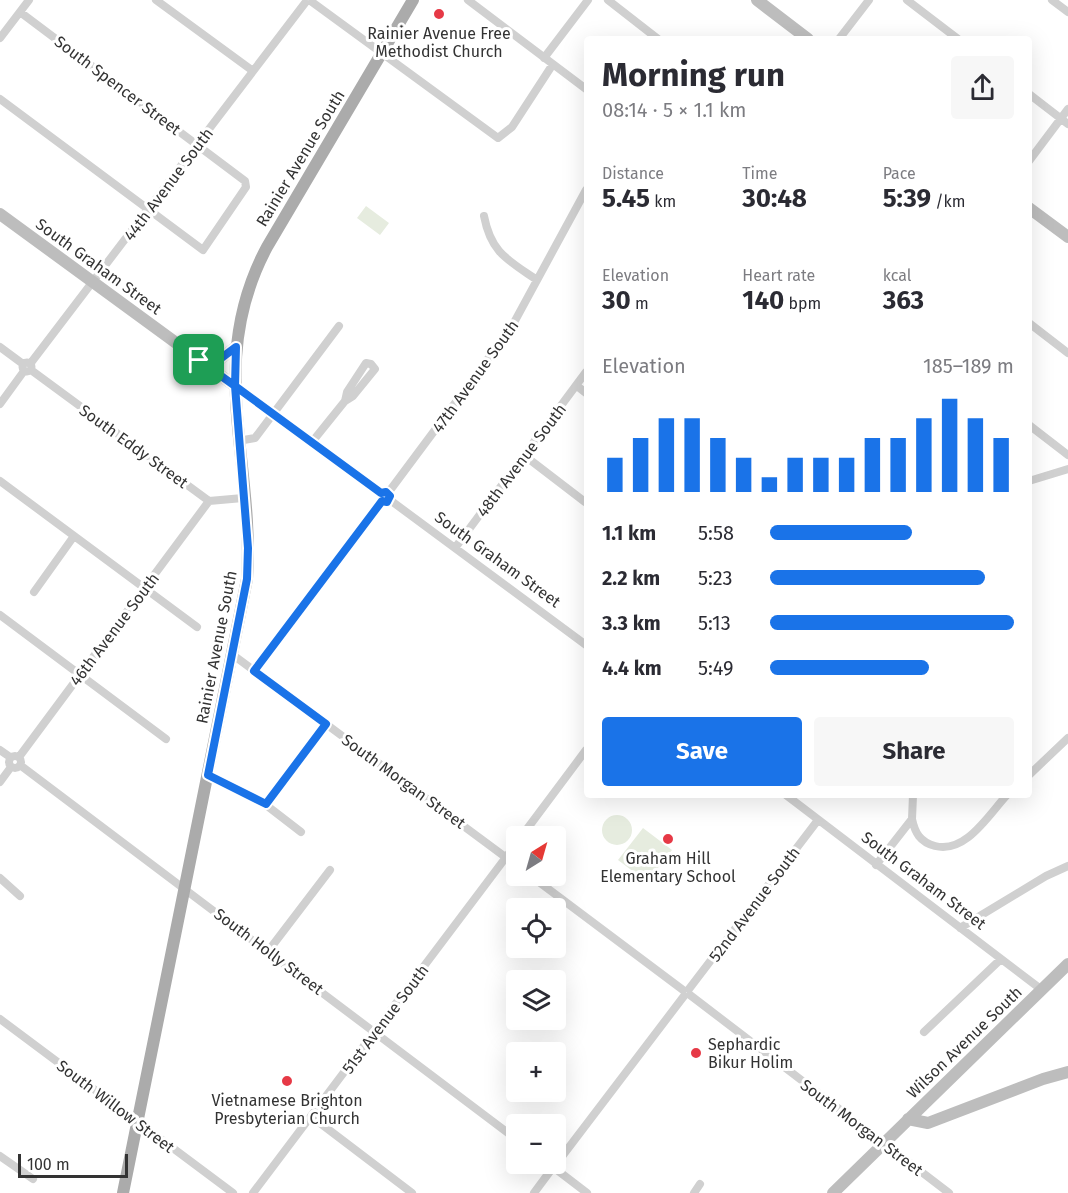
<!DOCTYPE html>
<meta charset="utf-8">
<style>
:root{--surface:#fff;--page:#f7f7f7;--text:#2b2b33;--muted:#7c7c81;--accent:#1a73e8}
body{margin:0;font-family:"Fira Sans",sans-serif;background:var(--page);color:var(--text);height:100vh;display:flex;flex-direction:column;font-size:22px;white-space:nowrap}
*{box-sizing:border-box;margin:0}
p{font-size:20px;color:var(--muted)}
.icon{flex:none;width:33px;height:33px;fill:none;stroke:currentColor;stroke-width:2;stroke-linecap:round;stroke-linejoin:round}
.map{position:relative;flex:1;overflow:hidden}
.drawer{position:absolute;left:584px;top:36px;width:448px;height:762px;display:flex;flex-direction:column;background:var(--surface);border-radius:6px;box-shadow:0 6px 24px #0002}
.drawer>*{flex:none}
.needle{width:39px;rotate:37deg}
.fabs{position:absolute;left:506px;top:826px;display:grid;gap:12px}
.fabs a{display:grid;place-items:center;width:60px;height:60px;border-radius:6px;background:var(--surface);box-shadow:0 6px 24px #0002;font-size:30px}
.scale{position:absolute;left:18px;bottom:15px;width:110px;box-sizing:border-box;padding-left:6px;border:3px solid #333;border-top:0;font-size:16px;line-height:21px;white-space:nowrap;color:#333;-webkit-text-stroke:4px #fff;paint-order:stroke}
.pin{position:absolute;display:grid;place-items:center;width:51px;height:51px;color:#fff;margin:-26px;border-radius:12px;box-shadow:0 3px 9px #0006}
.round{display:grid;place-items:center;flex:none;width:63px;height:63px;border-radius:6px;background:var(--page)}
.summary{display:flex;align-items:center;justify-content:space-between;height:102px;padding:0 18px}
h1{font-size:33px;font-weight:700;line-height:45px}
.metrics{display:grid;grid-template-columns:repeat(3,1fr);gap:9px;height:102px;padding:6px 18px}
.metrics div{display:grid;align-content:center}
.metrics b{font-size:26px;font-weight:700}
.metrics small{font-size:16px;font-weight:400}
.metrics p{font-size:16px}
.chart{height:168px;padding:12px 18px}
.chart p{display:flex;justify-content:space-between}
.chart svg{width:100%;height:108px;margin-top:6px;stroke:var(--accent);stroke-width:6}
.button{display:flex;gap:12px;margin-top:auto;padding:12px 18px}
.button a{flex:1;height:69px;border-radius:6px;background:var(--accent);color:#fff;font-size:24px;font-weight:700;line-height:69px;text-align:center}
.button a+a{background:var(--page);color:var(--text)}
ul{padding:0 18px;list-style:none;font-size:20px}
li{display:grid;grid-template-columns:96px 72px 1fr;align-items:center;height:45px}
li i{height:15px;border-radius:8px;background:var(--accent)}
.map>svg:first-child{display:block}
.green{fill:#e6ecdf}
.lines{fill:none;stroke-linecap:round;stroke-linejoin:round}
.street{stroke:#d0d0d0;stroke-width:8}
.secondary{stroke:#bdbdbd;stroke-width:12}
.primary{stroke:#ababab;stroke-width:12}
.route-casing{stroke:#fff;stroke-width:12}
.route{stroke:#1a73e8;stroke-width:8}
.poi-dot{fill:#e63946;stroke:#fff;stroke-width:2}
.labels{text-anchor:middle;stroke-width:6;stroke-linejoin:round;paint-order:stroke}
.poi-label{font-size:16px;fill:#333;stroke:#fff}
.street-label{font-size:16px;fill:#333;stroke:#fff}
</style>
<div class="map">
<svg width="1068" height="1193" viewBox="0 0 1068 1193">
<rect width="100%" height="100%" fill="#fff"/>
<!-- green -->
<path class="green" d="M 366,206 L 389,223 L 380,235 L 357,218 Z
M602 830a15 15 0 1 1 30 0a15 15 0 1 1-30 0Z
M 643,828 L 672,850 L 647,882 L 618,860 Z"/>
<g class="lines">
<!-- street -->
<path class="street" d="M 156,0 L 253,71
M 468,0 L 586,89
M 608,0 L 658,39
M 907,0 L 958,39
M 1052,0 L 1068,12
M 312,2 L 498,138 L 512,127 L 553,64
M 0,38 L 29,0
M 839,39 L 869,0
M 544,58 L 588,0
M 1029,94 L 1068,124
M 0,99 L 203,250 L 246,187 L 245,181 L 20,12
M 1029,161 L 1068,109
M 484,216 C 491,253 508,260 537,280
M 1029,323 L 1068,353
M 0,347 L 23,364
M22.5 367a4.5 4.5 0 1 1 9 0a4.5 4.5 0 1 1-9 0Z
M 30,364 L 305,3
M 31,370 L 209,501 L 243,498
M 235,386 L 381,493
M 577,386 L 586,393
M 0,404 L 24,371
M 1029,425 L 1068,455
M 238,441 L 255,438 L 339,326
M 312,442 L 345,401 L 347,392 L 366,363 L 371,364 L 375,369 L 353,396 L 345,401
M 525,456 L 585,502
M 0,481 L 197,627
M 1029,481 L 1068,469
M 388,493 L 511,328 L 586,190
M 390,500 L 586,645
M 455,548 L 586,372
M 34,592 L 74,536
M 0,615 L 166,739
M 233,655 L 516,865
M 254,671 L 382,501
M 0,750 L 10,757
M9 762a6 6 0 1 1 12 0a6 6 0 1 1-12 0Z
M 19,757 L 209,501
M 20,765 L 516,1139
M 208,775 L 266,805 L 301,832
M 1029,775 L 1068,738
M 0,782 L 11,767
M 786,795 L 1042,990
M 266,805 L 326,724
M 912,819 C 915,833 920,842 935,846 C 966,854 989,814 1007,795
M 521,837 L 586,750
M 876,865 L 912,819 L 913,795
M 531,876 L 683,990
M 0,878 L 20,896
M 960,928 L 1046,876 L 1068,866
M 269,950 L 330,870
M 689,989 L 818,820
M 690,995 L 949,1193
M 0,1019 L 233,1193
M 924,1032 L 1001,959
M 312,1117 L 412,1193
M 0,1156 L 33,1179
M 557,1163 L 684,996
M 557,1170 L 587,1193
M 253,1193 L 516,844
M 534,1193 L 551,1170
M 694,1193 L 700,1184"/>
<!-- secondary -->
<path class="secondary" d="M 757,0 L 808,39
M 1029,208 L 1068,237
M 0,214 L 235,386
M 200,360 L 220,359 L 236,347
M 908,1119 L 928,1123 L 1043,1079 L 1068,1072
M 833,1193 L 1068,964"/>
<!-- primary -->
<path class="primary" d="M 123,1193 L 247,579 C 255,460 205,363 267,247 L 413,0"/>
</g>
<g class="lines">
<!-- route casing -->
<g class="route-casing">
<path id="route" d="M 199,360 L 235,386 L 248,548 L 247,579 L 208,775 L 266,804 L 326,724 L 254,671 L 382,501 L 387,502 L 390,496 L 386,492 L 381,493 L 235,386 L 236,347 L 220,359 L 199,360"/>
</g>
<!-- route -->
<use href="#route" class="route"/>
</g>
<!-- markers -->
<g class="poi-dot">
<circle cx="439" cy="14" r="6"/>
<circle cx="668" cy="839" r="6"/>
<circle cx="696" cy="1053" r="6"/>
<circle cx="287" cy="1081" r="6"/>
</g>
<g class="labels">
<!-- poi labels -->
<g class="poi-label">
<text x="439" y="39">Rainier Avenue Free<tspan x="439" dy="18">Methodist Church</tspan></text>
<text x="668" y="864">Graham Hill<tspan x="668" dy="18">Elementary School</tspan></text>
<text x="708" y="1050" text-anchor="start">Sephardic<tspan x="708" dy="18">Bikur Holim</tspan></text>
<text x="287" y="1106">Vietnamese Brighton<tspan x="287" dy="18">Presbyterian Church</tspan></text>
</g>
<!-- street labels -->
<g class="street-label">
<text transform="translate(118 85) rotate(37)" y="6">South Spencer Street</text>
<text transform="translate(300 158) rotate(-59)" y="6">Rainier Avenue South</text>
<text transform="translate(168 184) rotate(-53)" y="6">44th Avenue South</text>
<text transform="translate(99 266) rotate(36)" y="6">South Graham Street</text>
<text transform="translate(475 376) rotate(-54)" y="6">47th Avenue South</text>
<text transform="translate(134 446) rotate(36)" y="6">South Eddy Street</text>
<text transform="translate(521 460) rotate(-53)" y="6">48th Avenue South</text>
<text transform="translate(498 559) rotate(36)" y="6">South Graham Street</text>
<text transform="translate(114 629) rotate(-53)" y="6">46th Avenue South</text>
<text transform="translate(216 647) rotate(-79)" y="6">Rainier Avenue South</text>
<text transform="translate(404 781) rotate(36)" y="6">South Morgan Street</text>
<text transform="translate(924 880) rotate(37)" y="6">South Graham Street</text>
<text transform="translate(754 904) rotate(-53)" y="6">52nd Avenue South</text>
<text transform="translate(269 951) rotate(37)" y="6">South Holly Street</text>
<text transform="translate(385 1019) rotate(-53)" y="6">51st Avenue South</text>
<text transform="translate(964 1042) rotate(-44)" y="6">Wilson Avenue South</text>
<text transform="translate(116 1106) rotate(37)" y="6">South Willow Street</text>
<text transform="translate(862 1127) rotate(37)" y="6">South Morgan Street</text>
</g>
</g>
</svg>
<div class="fabs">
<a><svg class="needle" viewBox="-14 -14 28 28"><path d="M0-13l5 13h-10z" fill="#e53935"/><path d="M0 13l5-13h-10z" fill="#7c7c81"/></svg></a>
<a><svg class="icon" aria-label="locate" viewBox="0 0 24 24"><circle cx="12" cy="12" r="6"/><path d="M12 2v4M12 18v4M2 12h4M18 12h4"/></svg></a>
<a><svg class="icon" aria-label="layers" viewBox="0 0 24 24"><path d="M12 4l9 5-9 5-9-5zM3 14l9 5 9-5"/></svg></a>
<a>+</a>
<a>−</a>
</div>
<div class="scale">100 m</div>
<div class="pin" style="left:199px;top:360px;background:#1e9e55"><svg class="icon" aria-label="arrive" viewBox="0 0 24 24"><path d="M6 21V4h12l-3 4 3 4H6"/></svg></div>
<section class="drawer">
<div class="summary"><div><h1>Morning run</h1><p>08:14 · 5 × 1.1 km</p></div><a class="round"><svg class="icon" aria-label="share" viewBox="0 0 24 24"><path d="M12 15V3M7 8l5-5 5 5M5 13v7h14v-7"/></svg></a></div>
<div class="metrics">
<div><p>Distance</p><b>5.45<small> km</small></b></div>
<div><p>Time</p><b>30:48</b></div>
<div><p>Pace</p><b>5:39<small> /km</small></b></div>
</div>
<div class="metrics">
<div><p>Elevation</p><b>30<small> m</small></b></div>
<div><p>Heart rate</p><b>140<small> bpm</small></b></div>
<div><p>kcal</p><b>363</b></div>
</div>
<div class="chart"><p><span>Elevation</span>185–189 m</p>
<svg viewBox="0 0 160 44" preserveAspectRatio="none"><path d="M5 44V30M15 44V22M25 44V14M35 44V14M45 44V22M55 44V30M65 44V38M75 44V30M85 44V30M95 44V30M105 44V22M115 44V22M125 44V14M135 44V6M145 44V14M155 44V22"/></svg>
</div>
<ul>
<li><b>1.1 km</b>5:58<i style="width:58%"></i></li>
<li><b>2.2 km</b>5:23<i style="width:88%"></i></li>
<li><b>3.3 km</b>5:13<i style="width:100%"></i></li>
<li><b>4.4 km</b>5:49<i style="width:65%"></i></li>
</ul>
<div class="button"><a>Save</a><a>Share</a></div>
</section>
</div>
